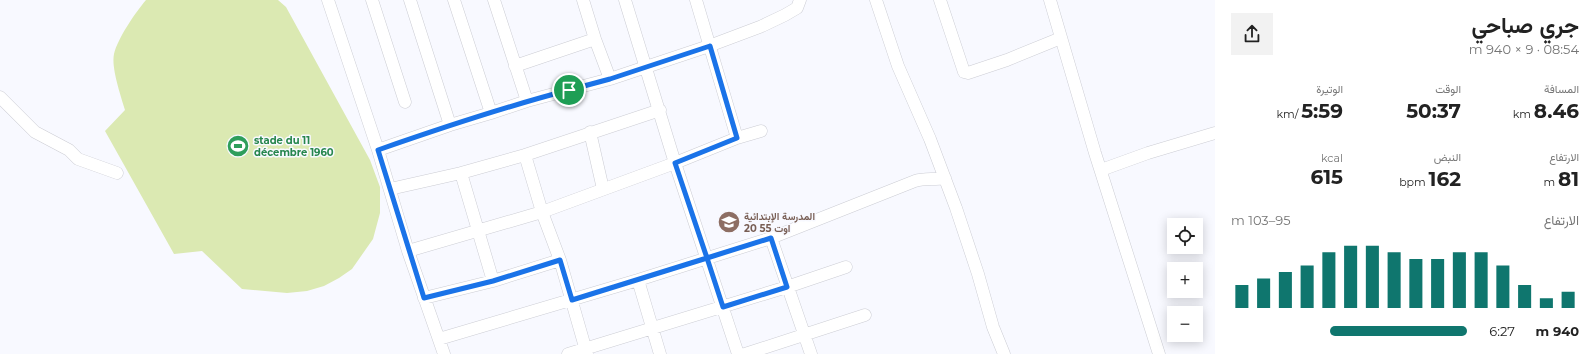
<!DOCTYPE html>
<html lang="ar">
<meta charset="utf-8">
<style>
:root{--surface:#fff;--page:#f2f2f2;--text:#222;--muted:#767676;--accent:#0f766e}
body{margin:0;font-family:Montserrat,Vazirmatn,sans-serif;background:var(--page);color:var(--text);direction:rtl;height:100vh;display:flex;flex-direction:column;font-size:15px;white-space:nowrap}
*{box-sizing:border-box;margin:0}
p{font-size:13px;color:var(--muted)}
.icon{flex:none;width:22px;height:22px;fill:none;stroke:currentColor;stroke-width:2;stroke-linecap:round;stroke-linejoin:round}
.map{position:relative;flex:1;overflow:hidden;direction:ltr}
.details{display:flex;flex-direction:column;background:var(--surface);width:380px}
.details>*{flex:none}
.controls{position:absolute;left:1167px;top:218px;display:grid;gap:8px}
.controls a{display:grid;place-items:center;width:36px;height:36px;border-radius:0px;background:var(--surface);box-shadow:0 2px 10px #0003;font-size:20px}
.pin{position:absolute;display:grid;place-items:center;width:34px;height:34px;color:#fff;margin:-17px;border:2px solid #fff;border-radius:50%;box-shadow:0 1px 4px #0007}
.round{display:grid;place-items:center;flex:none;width:42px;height:42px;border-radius:0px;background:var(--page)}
.head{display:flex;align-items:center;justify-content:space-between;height:68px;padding:0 16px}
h1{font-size:22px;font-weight:700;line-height:30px}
.stats{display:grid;grid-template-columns:repeat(3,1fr);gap:6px;height:68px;padding:4px 16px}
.stats div{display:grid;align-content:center}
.stats b{font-size:20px;font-weight:700}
.stats small{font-size:11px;font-weight:400}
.stats p{font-size:11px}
.chart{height:112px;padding:8px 16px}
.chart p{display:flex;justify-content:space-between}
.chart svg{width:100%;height:72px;margin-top:4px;stroke:var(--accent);stroke-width:6}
ul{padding:0 16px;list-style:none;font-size:13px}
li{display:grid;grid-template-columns:64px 48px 1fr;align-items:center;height:30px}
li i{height:10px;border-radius:5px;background:var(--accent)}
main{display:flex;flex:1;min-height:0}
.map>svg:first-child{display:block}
.green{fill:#dbe9b2}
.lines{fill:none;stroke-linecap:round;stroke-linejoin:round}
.minor-casing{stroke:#cccdd4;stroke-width:13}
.minor{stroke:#fff;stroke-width:12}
.route-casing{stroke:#fff;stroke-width:8}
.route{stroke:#1a73e8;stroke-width:5}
.labels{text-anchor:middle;stroke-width:3;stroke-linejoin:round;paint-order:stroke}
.leisure-label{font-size:10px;font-weight:bold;fill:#27864d;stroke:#f8f9ff;text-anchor:start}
.education-label{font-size:10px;font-weight:bold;fill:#785e54;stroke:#f8f9ff;text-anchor:start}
</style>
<main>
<section class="details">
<div class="head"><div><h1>جري صباحي</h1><p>08:54 · 9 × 940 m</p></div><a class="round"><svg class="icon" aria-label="share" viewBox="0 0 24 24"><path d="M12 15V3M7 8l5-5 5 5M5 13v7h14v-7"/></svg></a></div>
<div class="stats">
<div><p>المسافة</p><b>8.46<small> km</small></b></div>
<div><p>الوقت</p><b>50:37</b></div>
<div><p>الوتيرة</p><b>5:59<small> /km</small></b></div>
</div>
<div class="stats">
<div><p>الارتفاع</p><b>81<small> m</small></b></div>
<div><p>النبض</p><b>162<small> bpm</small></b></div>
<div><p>kcal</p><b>615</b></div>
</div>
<div class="chart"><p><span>الارتفاع</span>95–103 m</p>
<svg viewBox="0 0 160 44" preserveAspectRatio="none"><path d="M5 44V30M15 44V26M25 44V22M35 44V18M45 44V10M55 44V6M65 44V6M75 44V10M85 44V14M95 44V14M105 44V10M115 44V10M125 44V18M135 44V30M145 44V38M155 44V34"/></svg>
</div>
<ul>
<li><b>940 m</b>6:27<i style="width:58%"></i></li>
</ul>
</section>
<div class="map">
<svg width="1215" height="354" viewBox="0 0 1215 354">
<rect width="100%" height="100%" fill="#f8f9ff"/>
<!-- green -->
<path class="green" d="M 146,0 L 278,0 L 286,7 L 370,160 L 380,187 L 380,213 L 373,239 L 352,269 L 339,278 L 324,286 L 307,291 L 287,293 L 242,289 L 202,251 L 174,254 L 105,131 L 125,110 C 121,96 111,68 114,54 C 118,38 135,13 146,0 Z"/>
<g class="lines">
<!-- minor casing -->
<g class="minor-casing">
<path id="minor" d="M 328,0 L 378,150 L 408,251 L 444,354
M 372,0 L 405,102
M 454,0 L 491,113 L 527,101 L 610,79 L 709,46 L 762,26 L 785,15 L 797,8 L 800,0
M 494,0 L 527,101
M 583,0 L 595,39 L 610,79
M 625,0 L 675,163 L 738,354
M 696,0 L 737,138
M 876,0 L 898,66 L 930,139 L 956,208 L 978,274 L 993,327 L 1004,354
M 940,0 L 964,72 L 968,73 L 1007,60 L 1061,38
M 1050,0 L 1095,153 L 1159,354
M 515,66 L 595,39
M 0,97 L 35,132 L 69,150 L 78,159 L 117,173
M 450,125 L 491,113
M 590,132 L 603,189
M 378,150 L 450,125 L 410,0
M 1101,170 L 1148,153 L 1215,133
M 461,173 L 525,155
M 390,189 L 461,173 L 493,281
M 771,238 L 811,354
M 408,251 L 542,212 L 675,163 L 737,138 L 761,131
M 638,280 L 660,354
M 424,298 L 493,281 L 560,260
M 439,339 L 638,280 L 771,238 L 915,181 C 925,178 934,180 945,178
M 568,354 L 787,287 L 846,267
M 587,354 L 560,260 L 542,212 L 525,155 L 660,110
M 745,354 L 865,315"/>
</g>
<!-- minor -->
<use href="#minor" class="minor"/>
</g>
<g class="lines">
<!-- route casing -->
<g class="route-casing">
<path id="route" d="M 569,90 C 504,107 441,128 378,150 L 424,298 L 493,281 L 560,260 L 572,300 L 707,258 L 723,307 L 787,287 L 771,238 L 707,258 L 675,163 L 737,138 L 710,46 L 610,79 L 569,90"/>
</g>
<!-- route -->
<use href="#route" class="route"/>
</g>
<!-- icons -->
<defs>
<g id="stadium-disc" transform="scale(1.15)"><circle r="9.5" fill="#2e9e5b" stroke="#f8f9ff"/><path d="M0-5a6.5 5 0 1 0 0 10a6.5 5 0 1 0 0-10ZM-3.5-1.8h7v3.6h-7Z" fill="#fff"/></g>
<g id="school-disc" transform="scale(1.15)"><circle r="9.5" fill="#8d6e63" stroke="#f8f9ff"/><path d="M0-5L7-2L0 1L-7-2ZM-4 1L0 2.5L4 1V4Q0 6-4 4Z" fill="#fff"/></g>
</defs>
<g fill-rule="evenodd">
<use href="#stadium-disc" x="238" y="146"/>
<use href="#school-disc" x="729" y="222"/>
</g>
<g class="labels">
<!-- leisure labels -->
<g class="leisure-label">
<text x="254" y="144">stade du 11<tspan x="254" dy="12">décembre 1960</tspan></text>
</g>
<!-- education labels -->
<g class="education-label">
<text x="744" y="220">المدرسة الإبتدائية<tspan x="744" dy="12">20 اوت 55</tspan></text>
</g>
</g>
</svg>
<div class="controls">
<a><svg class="icon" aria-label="locate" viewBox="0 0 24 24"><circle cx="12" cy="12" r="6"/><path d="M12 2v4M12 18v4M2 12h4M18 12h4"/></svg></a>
<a>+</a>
<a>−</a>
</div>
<div class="pin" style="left:569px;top:90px;background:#1e9e55"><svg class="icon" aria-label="arrive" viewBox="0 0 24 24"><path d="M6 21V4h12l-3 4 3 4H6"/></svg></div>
</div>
</main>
